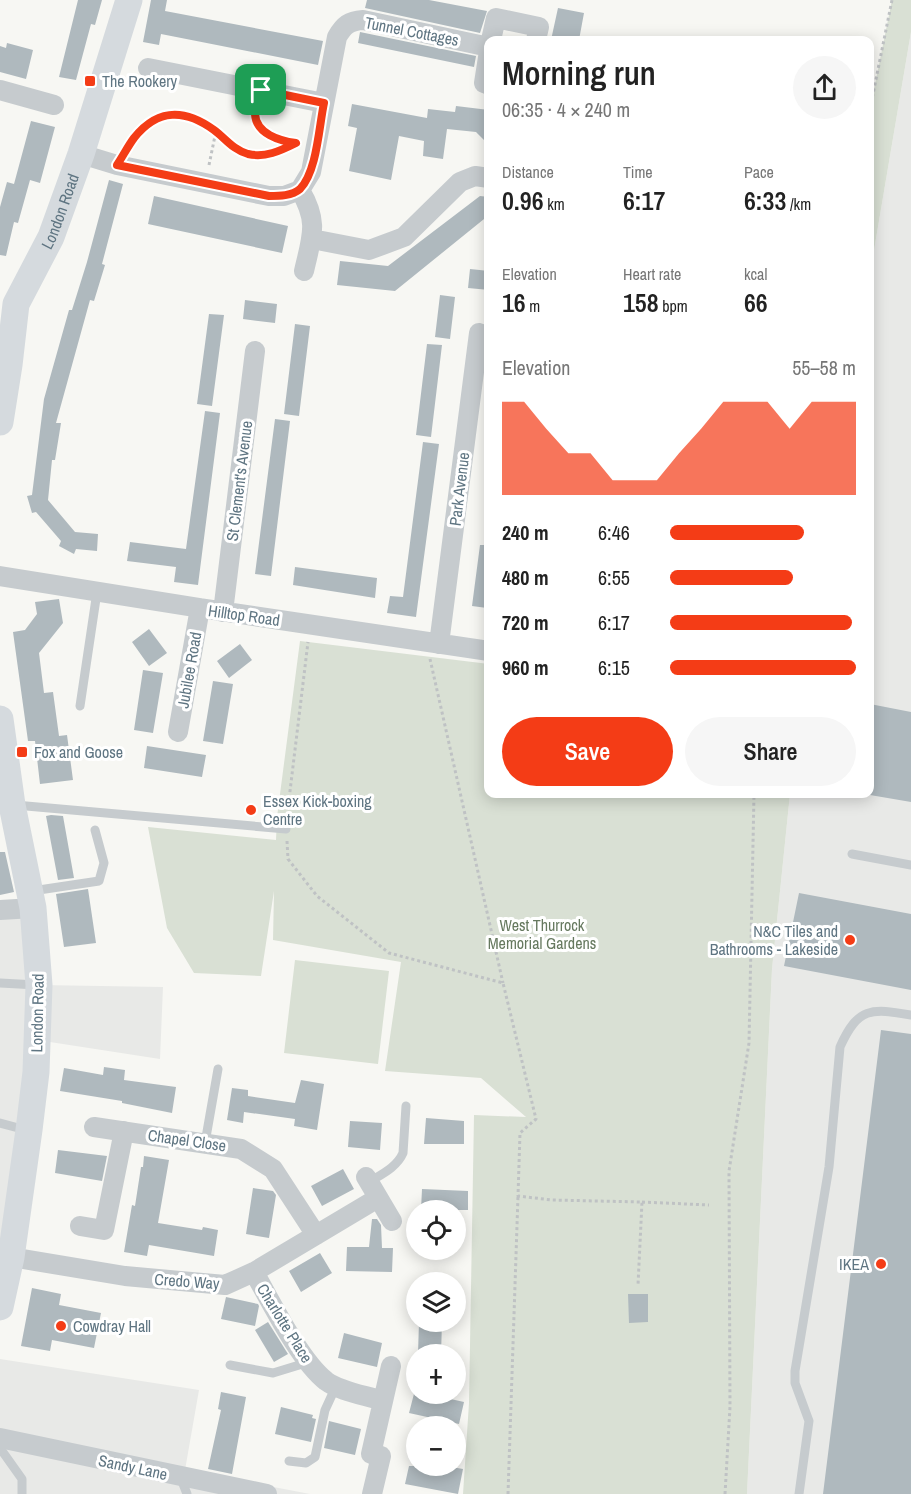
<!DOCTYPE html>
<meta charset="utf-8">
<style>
:root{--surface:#fff;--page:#f6f6f6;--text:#222;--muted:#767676;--accent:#f43c16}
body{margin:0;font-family:"Archivo Narrow",sans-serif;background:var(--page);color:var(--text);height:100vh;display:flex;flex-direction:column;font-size:22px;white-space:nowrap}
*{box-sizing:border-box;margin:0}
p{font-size:20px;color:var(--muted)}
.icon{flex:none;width:33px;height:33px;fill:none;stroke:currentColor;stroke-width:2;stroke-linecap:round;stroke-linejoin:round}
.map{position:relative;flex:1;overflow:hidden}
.panel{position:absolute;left:484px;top:36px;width:390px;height:762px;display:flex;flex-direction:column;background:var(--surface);border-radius:12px;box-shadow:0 3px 15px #0003}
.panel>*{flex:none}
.fabs{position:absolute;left:406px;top:1200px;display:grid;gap:12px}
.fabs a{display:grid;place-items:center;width:60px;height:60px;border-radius:50%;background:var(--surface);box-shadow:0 3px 15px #0003;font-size:30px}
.pin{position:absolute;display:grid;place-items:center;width:51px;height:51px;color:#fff;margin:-26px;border-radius:12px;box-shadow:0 3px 9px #0006}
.round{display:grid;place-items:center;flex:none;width:63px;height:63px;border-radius:32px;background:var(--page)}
.headline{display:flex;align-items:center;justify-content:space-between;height:102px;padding:0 18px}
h1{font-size:33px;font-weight:600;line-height:45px}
.metrics{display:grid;grid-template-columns:repeat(3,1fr);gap:9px;height:102px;padding:6px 18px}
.metrics div{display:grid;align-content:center}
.metrics b{font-size:26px;font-weight:600}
.metrics small{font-size:16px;font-weight:400}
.metrics p{font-size:16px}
.chart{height:168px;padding:12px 18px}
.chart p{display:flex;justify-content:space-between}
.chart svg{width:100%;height:108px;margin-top:6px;fill:var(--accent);opacity:.7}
.action{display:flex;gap:12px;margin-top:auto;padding:12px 18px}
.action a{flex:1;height:69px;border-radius:36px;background:var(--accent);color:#fff;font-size:24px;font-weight:600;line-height:69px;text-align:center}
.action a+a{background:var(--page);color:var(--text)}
ul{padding:0 18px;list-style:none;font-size:20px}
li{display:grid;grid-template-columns:96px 72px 1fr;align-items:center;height:45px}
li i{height:15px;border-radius:8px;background:var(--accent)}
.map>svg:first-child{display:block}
.built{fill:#e8e9e7}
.green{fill:#d9e0d4}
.building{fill:#afb9be}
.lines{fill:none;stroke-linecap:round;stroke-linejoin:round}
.path{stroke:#bfc2c4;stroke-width:3;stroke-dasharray:3 3;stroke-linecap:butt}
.lane{stroke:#c6cbce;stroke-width:9}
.street{stroke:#c6cbce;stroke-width:20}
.secondary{stroke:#d5dade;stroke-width:27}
.route-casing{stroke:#fff;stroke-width:12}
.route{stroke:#f43c16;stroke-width:8}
.poi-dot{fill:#f43c16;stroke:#fff;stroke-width:2}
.labels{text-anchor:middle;stroke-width:6;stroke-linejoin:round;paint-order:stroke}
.street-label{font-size:16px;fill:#5f7582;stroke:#fff}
.poi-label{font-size:16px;fill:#5f7582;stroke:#fff;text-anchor:start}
.park-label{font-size:16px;fill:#66795f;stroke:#fff}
</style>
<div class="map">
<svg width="911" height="1494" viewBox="0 0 911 1494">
<rect width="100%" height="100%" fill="#f7f7f3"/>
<!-- built -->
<path class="built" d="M 911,32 L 911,1494 L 747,1494 L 772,969 L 790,794 L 870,794 L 870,274 Z
M 33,908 L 39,985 L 163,987 L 160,1059 L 37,1040 L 0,1307 L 0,910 Z
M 0,1359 L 199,1390 L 185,1470 L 310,1494 L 0,1494 Z"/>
<!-- green -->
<path class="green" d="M 892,0 L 911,0 L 911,32 L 870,274 L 870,109 Z
M 300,641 L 489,664 L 489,794 L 790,794 L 772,969 L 747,1494 L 463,1494 L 469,1403 L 474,1115 L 526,1117 L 481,1078 L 385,1071 L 401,962 L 273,940 L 274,891 L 261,976 L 194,973 L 167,928 L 148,827 L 276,840 L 277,817 Z
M 295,960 L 389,971 L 378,1064 L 284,1053 Z"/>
<!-- building -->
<path class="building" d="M 78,0 L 102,0 L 95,25 L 91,24 L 76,80 L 59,77 Z
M 151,0 L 167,0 L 165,11 L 323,41 L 318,65 L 161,34 L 159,45 L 143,42 Z
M 367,0 L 429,0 L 487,11 L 480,33 L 365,8 Z
M 558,8 L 584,13 L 579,40 L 551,40 Z
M 360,32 L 476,56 L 474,67 L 358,43 Z
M 7,43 L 33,50 L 26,79 L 0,72 L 0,46 L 6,48 Z
M 352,104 L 427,118 L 428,109 L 455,112 L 456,106 L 489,110 L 489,145 L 476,132 L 447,129 L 443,159 L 423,156 L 424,141 L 399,136 L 391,180 L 349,171 L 357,128 L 348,126 Z
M 31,121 L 55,127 L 40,183 L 30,180 L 18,223 L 14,222 L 6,256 L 0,255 L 0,207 L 7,182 L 14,184 Z
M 109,180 L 123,184 L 102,264 L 105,265 L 94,301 L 90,300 L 56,423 L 61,423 L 55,460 L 52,460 L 48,500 L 75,532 L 98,534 L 97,551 L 76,549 L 74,554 L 59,546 L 61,541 L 36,512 L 32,513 L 27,496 L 32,495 L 44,399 L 69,310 L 72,310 L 87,262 Z
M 154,196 L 288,226 L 282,253 L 148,224 Z
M 480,196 L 489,197 L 489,215 L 395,291 L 337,285 L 340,261 L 388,266 Z
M 470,269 L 489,271 L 489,290 L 468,288 Z
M 440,295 L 455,297 L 450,339 L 435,337 Z
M 245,300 L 277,304 L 275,323 L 243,319 Z
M 209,314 L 224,315 L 212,406 L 197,404 Z
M 295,324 L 310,326 L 299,416 L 284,414 Z
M 427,344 L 442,345 L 431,437 L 416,435 Z
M 205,411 L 220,413 L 198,585 L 174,582 L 176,567 L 127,561 L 130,542 L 186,549 Z
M 275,419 L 290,421 L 271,576 L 255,574 Z
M 423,442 L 439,444 L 416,617 L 387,613 L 390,596 L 403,597 Z
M 480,545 L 489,545 L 487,608 L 472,606 Z
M 295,567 L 377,578 L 375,598 L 293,585 Z
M 59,599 L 63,623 L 39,653 L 44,693 L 53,692 L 59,736 L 67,735 L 73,780 L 40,784 L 35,741 L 28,741 L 13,632 L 25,630 L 37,614 L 35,602 Z
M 149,629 L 167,653 L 149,666 L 132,642 Z
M 240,644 L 252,660 L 229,678 L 217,661 Z
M 143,670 L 163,673 L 153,733 L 134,730 Z
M 213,681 L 233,684 L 223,744 L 203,741 Z
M 870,704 L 911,712 L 911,802 L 870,795 Z
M 147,746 L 206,755 L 202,777 L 144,768 Z
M 51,815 L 63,816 L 74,878 L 58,880 L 46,816 Z
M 0,852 L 5,852 L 14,892 L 0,895 Z
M 88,889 L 96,943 L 64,947 L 56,894 Z
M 799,893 L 911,914 L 911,990 L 784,966 Z
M 881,1030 L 911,1034 L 911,1494 L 823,1494 Z
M 104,1067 L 125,1070 L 124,1080 L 176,1087 L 172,1113 L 122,1103 L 122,1101 L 60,1091 L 64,1068 L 103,1075 Z
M 301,1080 L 324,1084 L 317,1130 L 294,1126 L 295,1119 L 244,1112 L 243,1123 L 227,1120 L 232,1088 L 248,1090 L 248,1096 L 295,1103 Z
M 426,1118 L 464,1121 L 464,1144 L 424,1144 Z
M 350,1121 L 382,1123 L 380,1150 L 348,1147 Z
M 58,1150 L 107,1156 L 102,1181 L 55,1173 Z
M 144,1156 L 169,1160 L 158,1223 L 202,1230 L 203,1227 L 218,1230 L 214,1256 L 149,1245 L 147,1256 L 124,1252 L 132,1205 L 135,1206 L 141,1167 L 143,1167 Z
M 343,1169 L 354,1189 L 322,1206 L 311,1186 Z
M 253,1188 L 273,1191 L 276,1195 L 269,1238 L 246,1234 Z
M 422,1189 L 468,1191 L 468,1210 L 421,1210 Z
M 372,1219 L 377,1219 L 381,1225 L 382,1248 L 393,1248 L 392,1272 L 346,1271 L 347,1247 L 369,1247 Z
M 320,1253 L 332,1273 L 301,1292 L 289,1271 Z
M 32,1288 L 61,1294 L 59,1305 L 101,1313 L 94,1348 L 52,1340 L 50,1351 L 21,1346 Z
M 628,1294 L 648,1294 L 648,1322 L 629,1323 Z
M 226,1297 L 258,1304 L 259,1306 L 255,1326 L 221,1319 Z
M 268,1322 L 288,1354 L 274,1362 L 255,1330 Z
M 419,1322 L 442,1322 L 441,1354 L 418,1354 Z
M 344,1333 L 382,1343 L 377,1367 L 338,1358 Z
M 415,1390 L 417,1391 L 417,1394 L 428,1394 L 464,1402 L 459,1424 L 409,1413 Z
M 221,1392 L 246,1397 L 232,1474 L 208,1469 L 221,1410 L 218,1409 Z
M 281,1407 L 313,1415 L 312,1418 L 316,1419 L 311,1442 L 275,1434 Z
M 329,1421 L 361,1429 L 355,1455 L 324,1448 Z
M 409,1466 L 446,1466 L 463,1469 L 458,1494 L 405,1484 Z"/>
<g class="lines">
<!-- path -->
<path class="path" d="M 257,107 C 252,130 275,140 294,143
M 870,109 L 892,0
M 127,149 C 150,112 180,103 215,131 C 226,139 232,148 245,153 C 263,159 283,152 297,141
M 209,165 L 216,131
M 430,659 L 503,983
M 287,816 L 308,642
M 287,841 L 288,859 L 317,896 L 389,953 L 503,983 L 536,1119 L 520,1133 L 518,1196 L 552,1200 L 642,1202 L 638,1285
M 642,1202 L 709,1205
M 508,1494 L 518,1196
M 725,1494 L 730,1407 L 729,1171 L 749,1043 L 754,794"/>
<!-- lane -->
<path class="lane" d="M 80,706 L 97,592
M 15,805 L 286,829
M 852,854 L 911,865
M 32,891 L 99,881 L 104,863 L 95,830
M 0,983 L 37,985
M 0,1123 L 26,1130
M 205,1143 L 218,1069
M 369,1182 C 382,1174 397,1167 403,1153 L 406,1106
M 230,1365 L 273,1373 L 309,1362
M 0,1448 L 22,1479 L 22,1494
M 289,1461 L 306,1463 L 315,1457 L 325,1410 L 336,1386
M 180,1476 L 187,1494
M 799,1494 L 809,1421 L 795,1383 L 795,1371 L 829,1167 L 840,1047 C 858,1007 871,1008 911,1015"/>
<!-- street -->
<path class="street" d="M 491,40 L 496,18 L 539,27 L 536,40
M 489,51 L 484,83 L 489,85
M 148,68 L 324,103
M 0,90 L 54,105
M 81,154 L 117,165 L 269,196 L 284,196 L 300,190
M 300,190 L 311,172 L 337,37 C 344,25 349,21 363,20 L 489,47
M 300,190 C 319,222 312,236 304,271
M 312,239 L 369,250 L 404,237 L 460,182 L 475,176 L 489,178
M 0,576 L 200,608 L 489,651
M 223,612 L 255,351
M 439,644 L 479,333
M 178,732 L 200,608
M 0,910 L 33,908
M 94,1127 L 241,1149 L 273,1169 L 316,1235
M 366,1177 L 392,1221
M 80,1226 L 104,1230 L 124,1131
M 11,1257 L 125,1276 L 225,1285 L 254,1272 L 378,1198
M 254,1272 C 271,1302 300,1361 326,1381 C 341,1392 365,1395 383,1401
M 0,1438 L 267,1494
M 372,1494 L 381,1456 L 371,1454 L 391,1366"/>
<!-- secondary -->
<g class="secondary">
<path id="s1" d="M 0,422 L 9,365 L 16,304 L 51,237 L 81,154 L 129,0"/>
<path d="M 0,719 L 12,805 L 33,908 L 39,985 L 36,1072 L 29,1130 L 11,1257 L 0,1307"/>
</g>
</g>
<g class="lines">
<!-- route casing -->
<g class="route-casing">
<path id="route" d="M 261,90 L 324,103 C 319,126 317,172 300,189 C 292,196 279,196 269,196 L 117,165 C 123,156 128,146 134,138 C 158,108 185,109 214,130 C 225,138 233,150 248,154 C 265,158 280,151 296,143 C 280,141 256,134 255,114 C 255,107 259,98 261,90 Z"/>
</g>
<!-- route -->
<use href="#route" class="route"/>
</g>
<!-- markers -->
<g class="poi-dot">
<rect x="84" y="75" width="12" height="12" rx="3"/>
<rect x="16" y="746" width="12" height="12" rx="3"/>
<circle cx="251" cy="810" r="6"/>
<circle cx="850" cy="940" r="6"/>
<circle cx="881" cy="1264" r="6"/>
<circle cx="61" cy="1326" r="6"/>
</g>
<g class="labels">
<!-- street labels -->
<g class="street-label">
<text transform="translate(412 31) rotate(11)" y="6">Tunnel Cottages</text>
<text dy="6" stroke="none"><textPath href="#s1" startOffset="222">London Road</textPath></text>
<text transform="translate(239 481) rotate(-83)" y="6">St Clement's Avenue</text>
<text transform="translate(459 489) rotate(-83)" y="6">Park Avenue</text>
<text transform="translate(244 615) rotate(8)" y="6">Hilltop Road</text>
<text transform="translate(189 670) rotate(-80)" y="6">Jubilee Road</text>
<text transform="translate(37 1013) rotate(-89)" y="6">London Road</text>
<text transform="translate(187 1140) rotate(8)" y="6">Chapel Close</text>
<text transform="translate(187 1281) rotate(4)" y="6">Credo Way</text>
<text transform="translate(285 1323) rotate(58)" y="6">Charlotte Place</text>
<text transform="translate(133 1467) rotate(12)" y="6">Sandy Lane</text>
</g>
<!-- poi labels -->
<g class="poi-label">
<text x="102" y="87">The Rookery</text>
<text x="34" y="758">Fox and Goose</text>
<text x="263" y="807">Essex Kick-boxing<tspan x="263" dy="18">Centre</tspan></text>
<text x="838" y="937" text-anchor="end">N&amp;C Tiles and<tspan x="838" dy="18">Bathrooms - Lakeside</tspan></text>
<text x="869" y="1270" text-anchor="end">IKEA</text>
<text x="73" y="1332">Cowdray Hall</text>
</g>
<!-- park labels -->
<g class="park-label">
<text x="542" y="931">West Thurrock<tspan x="542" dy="18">Memorial Gardens</tspan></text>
</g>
</g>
</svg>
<div class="fabs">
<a><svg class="icon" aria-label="locate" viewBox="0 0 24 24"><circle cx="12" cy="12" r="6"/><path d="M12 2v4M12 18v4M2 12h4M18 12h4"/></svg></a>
<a><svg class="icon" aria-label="layers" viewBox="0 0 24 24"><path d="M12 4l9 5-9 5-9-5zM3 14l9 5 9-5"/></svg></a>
<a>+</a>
<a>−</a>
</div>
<div class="pin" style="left:261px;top:90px;background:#1e9e55"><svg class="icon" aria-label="arrive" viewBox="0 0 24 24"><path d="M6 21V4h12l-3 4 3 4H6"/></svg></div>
<section class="panel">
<div class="headline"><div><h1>Morning run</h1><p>06:35 · 4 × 240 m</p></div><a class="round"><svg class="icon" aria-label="share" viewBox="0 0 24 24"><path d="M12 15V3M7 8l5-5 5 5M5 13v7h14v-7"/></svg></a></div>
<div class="metrics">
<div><p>Distance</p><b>0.96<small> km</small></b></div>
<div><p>Time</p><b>6:17</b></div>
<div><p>Pace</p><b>6:33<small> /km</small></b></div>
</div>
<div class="metrics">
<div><p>Elevation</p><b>16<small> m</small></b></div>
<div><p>Heart rate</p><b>158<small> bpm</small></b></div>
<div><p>kcal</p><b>66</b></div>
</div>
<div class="chart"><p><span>Elevation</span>55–58 m</p>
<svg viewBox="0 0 160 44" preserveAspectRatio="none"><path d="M0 44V6L10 6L20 17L30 27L40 27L50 38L60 38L70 38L80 27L90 17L100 6L110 6L120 6L130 17L140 6L150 6L160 6V44z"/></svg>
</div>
<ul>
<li><b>240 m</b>6:46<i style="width:72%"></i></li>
<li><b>480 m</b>6:55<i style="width:66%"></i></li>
<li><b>720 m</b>6:17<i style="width:98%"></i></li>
<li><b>960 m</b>6:15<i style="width:100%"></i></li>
</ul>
<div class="action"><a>Save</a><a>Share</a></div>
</section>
</div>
